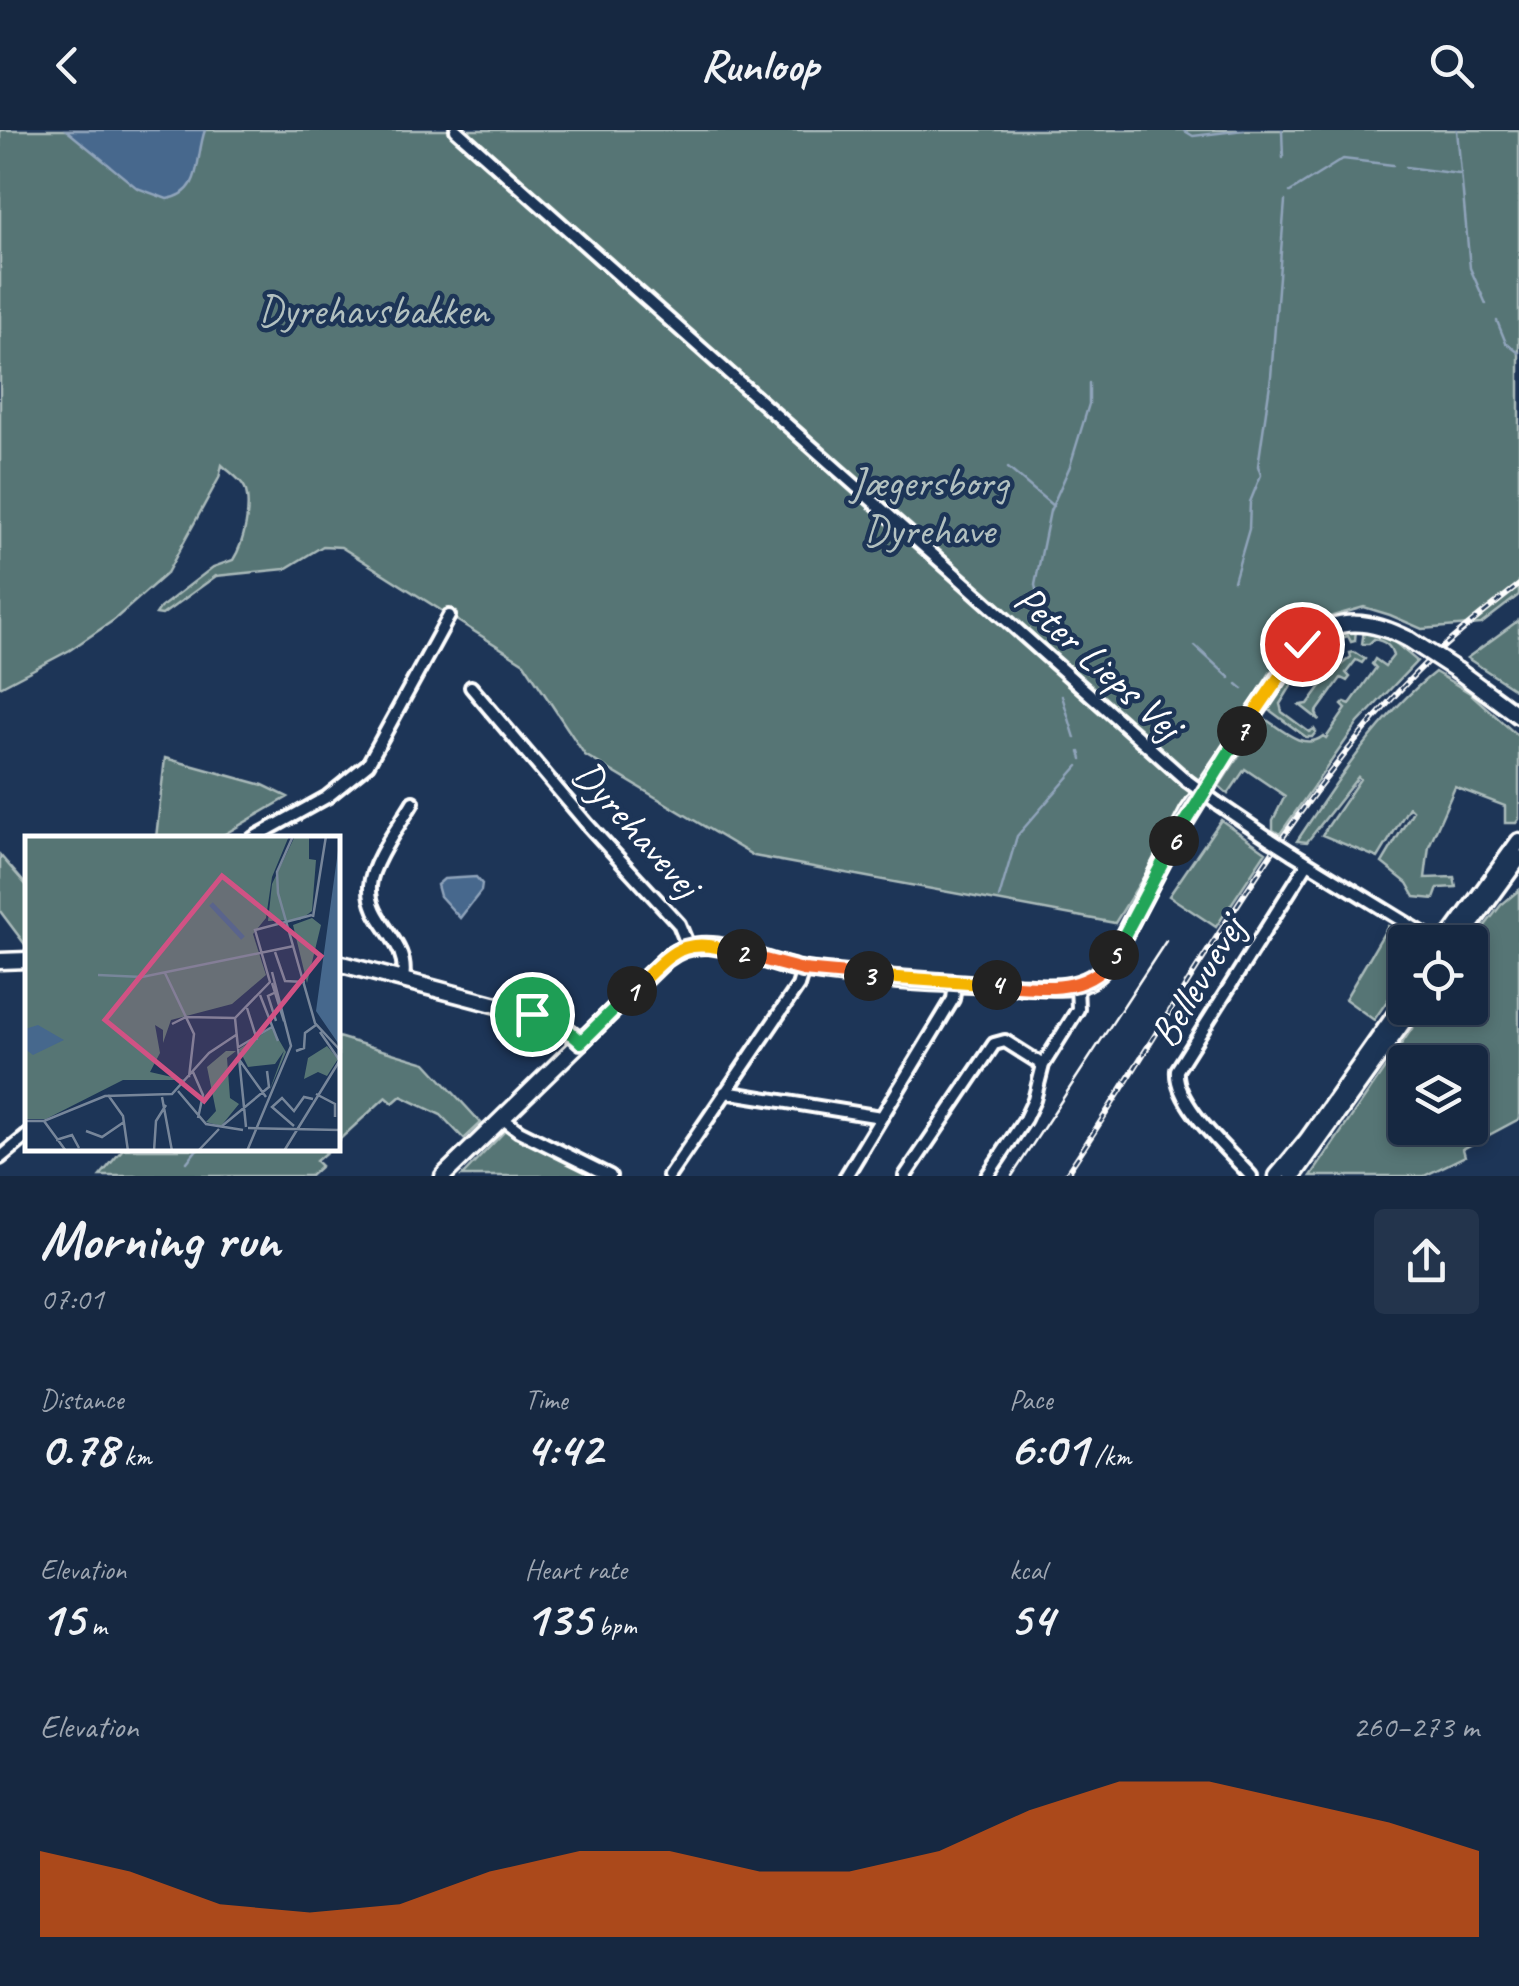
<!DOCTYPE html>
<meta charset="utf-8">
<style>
:root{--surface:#162841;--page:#23344c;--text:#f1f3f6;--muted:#9ea6b1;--line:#35445a;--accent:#ea580c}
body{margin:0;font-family:Caveat,sans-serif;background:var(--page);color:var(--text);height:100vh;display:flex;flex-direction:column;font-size:38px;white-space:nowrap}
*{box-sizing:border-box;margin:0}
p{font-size:32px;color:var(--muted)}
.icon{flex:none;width:55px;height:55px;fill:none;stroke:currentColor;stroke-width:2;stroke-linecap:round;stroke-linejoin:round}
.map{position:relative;height:1046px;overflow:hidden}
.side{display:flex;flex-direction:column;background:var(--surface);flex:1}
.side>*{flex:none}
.fabs{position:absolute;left:1388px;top:795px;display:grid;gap:20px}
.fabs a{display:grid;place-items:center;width:100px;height:100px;border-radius:10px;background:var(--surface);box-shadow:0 5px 15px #0003,0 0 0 2px var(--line);font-size:50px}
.pin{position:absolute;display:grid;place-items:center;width:85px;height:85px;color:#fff;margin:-42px;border:5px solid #fff;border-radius:50%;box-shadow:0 2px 10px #0007}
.km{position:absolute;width:50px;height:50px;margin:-25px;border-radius:50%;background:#222;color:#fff;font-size:28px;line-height:50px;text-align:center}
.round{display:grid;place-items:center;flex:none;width:105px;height:105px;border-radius:10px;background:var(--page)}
.headline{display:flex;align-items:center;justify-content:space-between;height:170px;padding:0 40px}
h1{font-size:55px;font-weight:800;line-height:75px}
.figures{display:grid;grid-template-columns:repeat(3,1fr);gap:15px;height:170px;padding:10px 40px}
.figures div{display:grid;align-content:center}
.figures b{font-size:50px;font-weight:800}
.figures small{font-size:28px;font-weight:400}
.figures p{font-size:28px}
.chart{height:280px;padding:20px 40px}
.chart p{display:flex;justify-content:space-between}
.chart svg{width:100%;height:180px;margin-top:10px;fill:var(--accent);opacity:.7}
header{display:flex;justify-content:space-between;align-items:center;height:130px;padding:0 40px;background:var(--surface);font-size:45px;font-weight:800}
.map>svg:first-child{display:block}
.green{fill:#567574;stroke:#aababa;stroke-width:2.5;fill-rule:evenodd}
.water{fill:#46688d;stroke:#90a4bb;stroke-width:2.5}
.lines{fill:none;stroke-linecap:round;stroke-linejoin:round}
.stream{stroke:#90a4bb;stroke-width:2.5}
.street-casing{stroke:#fff;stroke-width:18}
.secondary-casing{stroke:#fff;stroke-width:21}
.street{stroke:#1d3557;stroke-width:10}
.secondary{stroke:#1d3557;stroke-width:14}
.tram{stroke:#fff;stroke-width:2.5}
.rail-casing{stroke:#fff;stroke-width:6}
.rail{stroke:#1d3557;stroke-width:2.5;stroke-dasharray:8;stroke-linecap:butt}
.street-bridge-casing{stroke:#fff;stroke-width:18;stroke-linecap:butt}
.secondary-bridge-casing{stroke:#fff;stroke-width:21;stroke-linecap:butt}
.street-bridge{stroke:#1d3557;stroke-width:10}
.secondary-bridge{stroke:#1d3557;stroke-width:14}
.split-1-casing{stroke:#fff;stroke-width:20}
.split-2-casing{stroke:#fff;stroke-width:20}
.split-3-casing{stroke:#fff;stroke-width:20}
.split-4-casing{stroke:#fff;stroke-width:20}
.split-5-casing{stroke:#fff;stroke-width:20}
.split-6-casing{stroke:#fff;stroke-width:20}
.split-7-casing{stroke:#fff;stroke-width:20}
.split-8-casing{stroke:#fff;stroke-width:20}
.split-1{stroke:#22a559;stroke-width:12}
.split-2{stroke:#f5b400;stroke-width:12}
.split-3{stroke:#f0652b;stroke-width:12}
.split-4{stroke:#f5b400;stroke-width:12}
.split-5{stroke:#f0652b;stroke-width:12}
.split-6{stroke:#22a559;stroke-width:12}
.split-7{stroke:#22a559;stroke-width:12}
.split-8{stroke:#f5b400;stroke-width:12}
.labels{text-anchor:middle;stroke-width:9;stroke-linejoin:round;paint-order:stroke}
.park-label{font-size:42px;fill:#b3c1c0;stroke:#1d3557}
.street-label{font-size:42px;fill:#fff;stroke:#1d3557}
.inset-river{fill:none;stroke:#46688d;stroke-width:5}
.inset-road{fill:none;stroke:#77869a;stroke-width:2.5}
.view{fill:#d15284;fill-opacity:0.15;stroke:#d15284;stroke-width:5}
.inset-edge{fill:none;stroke:#fff;stroke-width:5}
</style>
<header><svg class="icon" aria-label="back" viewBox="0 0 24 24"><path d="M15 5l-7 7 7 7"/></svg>Runloop<svg class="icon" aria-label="search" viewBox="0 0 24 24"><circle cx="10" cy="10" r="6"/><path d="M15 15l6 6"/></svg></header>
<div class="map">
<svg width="1519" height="1046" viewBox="0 0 1519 1046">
<rect width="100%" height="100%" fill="#1d3557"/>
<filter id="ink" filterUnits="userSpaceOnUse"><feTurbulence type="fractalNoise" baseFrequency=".01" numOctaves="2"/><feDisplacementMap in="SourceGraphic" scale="20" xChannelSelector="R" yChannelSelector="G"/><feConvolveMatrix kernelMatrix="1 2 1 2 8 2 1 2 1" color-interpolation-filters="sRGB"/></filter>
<g filter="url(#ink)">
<!-- green -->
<path class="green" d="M 0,0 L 1519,0 L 1519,465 L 1481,494 L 1422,499 L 1390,485 L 1364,477 L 1312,492 L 1292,507 L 1115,793 L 754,726 L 585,625 L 524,533 L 341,417 L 323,416 L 285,439 L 216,446 L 162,485 L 156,484 L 160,478 L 213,437 L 233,430 C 244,413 252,377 245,358 C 242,350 228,341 222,335 L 219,348 L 167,443 L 114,490 L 70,520 L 0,557 Z
M 1519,490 L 1519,562 L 1467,528 Z
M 1356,499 L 1355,511 L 1351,512 L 1348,506 L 1338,509 L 1338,514 L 1333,516 L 1329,512 L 1309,528 L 1300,543 L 1304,546 L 1301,550 L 1296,548 L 1280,574 L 1282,582 L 1309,602 L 1314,599 L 1316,602 L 1312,607 L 1306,607 L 1268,579 C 1293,542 1307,503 1356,499 Z
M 1364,500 L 1386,505 L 1417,531 L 1358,593 L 1280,704 L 1273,700 L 1273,690 L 1285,666 L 1245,639 L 1228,664 L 1219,656 L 1264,588 C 1281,599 1304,622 1323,606 L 1326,608 L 1346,579 L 1342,575 L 1345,572 L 1350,574 L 1376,538 L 1372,534 L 1375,529 L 1385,536 L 1393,526 C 1391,515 1384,511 1374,509 L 1369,514 L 1362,514 Z
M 1354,522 L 1365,529 L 1362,533 L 1356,530 L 1346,543 L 1350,547 L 1347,551 L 1341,548 L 1316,583 L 1319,590 L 1300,575 L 1308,574 L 1327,548 L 1323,543 L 1325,540 L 1331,543 L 1351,527 L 1350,523 Z
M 1435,542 L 1470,563 L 1519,607 L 1519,689 L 1516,693 L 1505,693 L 1505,676 L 1455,657 L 1429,716 L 1425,748 L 1454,747 L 1456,757 L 1438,758 L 1434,769 L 1415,767 L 1407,753 L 1382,733 L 1413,681 L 1409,677 L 1378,728 L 1322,705 L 1360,649 L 1358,647 L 1307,712 L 1297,711 C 1336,652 1379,586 1435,542 Z
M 165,628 L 263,655 L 288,667 L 218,708 L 156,708 Z
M 1221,690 L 1266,722 L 1216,797 L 1169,766 Z
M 0,725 L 27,756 L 27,817 L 0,781 Z
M 1519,760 L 1519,989 L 1463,1019 L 1465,1026 L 1424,1046 L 1311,1046 L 1426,878 L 1470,878 L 1470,815 L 1501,775 ZM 1405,932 L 1470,932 L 1470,998 L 1405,998 Z
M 1388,796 L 1409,812 L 1405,812 L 1405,845 L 1374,890 L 1345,869 Z
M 338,907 L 426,933 L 481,993 L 464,1009 L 441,985 L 401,966 L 393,973 L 386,967 L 338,1011 Z
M 506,1000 L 597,1046 L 462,1046 Z
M 123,1019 L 330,1019 L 316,1031 L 321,1036 L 310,1046 L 100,1046 Z"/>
<!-- water -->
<path class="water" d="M 66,0 L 205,0 C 195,28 203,64 167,69 L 137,58 Z
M 476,747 L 482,754 L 481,761 L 460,788 L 440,766 L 437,755 L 444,749 Z"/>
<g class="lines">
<!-- stream -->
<path class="stream" d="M 1183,0 L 1193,6 L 1244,0
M 1282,0 L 1283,28
M 1457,0 L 1470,138 L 1486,174
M 1406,37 L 1459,44
M 1290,62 L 1343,29 L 1393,35
M 1497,191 L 1506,213 L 1519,223
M 1008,338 L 1053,376
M 1234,451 L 1249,399 L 1250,372 L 1261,345 L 1258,336 L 1271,247 L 1285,71
M 1047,507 L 1035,455 L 1050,381 L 1070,336 L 1089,274 L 1089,253
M 1195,516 L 1230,548
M 1237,554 L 1243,559
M 1062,566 L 1075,608
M 1080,622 L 1082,629
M 999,768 L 1017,706 L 1078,636
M 187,1032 L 198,1018"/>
<!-- street casing -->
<g class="street-casing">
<path id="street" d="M 456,0 L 1186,650
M 471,557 L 588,695 L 679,794 L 688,816
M 1217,673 L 1270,709
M 253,708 L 327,667 L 368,634 L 449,486
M 1292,723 L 1437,812
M 403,849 C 410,809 368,795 370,756 C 371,733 401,693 413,672
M 725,962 L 881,987
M 502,988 L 519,1001 L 610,1046
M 0,1028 L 28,1005
M 669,1046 L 798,856 L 803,840
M 846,1046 L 953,869 L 955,854
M 905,1046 L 994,914 L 1005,911 L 1043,935
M 987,1046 L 1025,989 L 1034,970 L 1043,935 L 1078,879 L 1077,855
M 1251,1046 C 1228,1020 1174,974 1177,940 L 1307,734"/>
</g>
<!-- secondary casing -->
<g class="secondary-casing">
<path id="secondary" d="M 1458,541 L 1519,586
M 1461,808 L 1519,728
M 1446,812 L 1519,711
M 0,831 L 28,830
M 338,833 L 554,890 L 581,911
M 443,1046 L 666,829 C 709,797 751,830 797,839 C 870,851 946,854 1020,856 C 1039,856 1063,860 1081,854 C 1097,849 1106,837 1114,824 L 1188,682 L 1302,514 C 1338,485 1372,490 1410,510
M 1277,1046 L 1307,1010 L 1405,871
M 1293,1046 L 1413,878"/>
</g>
<!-- street -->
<use href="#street" class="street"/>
<!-- secondary -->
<use href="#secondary" class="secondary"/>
<!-- tram -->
<path class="tram" d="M 1012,1046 L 1166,811"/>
<!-- rail casing -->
<g class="rail-casing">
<path id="rail" d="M 1065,1046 C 1177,880 1275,688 1415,544 C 1447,511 1483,483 1519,455"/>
</g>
<!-- rail -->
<use href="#rail" class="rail"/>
<!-- street-bridge casing -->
<g class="street-bridge-casing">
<path id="street-bridge" d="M 1186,650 L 1217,673
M 1270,709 L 1292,723"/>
</g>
<!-- secondary-bridge casing -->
<g class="secondary-bridge-casing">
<path id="secondary-bridge" d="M 1410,510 L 1458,541"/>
</g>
<!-- street-bridge -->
<use href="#street-bridge" class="street-bridge"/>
<!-- secondary-bridge -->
<use href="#secondary-bridge" class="secondary-bridge"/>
</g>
</g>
<g class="lines" filter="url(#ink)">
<!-- split-1 casing -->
<g class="split-1-casing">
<path id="split-1" d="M 532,884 L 561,894 L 581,912 L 632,861"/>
</g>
<!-- split-2 casing -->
<g class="split-2-casing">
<path id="split-2" d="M 632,861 C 675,820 681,804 742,824"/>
</g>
<!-- split-3 casing -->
<g class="split-3-casing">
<path id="split-3" d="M 742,824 L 803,840 L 869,846"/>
</g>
<!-- split-4 casing -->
<g class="split-4-casing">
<path id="split-4" d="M 869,846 L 997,855"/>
</g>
<!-- split-5 casing -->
<g class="split-5-casing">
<path id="split-5" d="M 997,855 C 1040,856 1088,867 1114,825"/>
</g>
<!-- split-6 casing -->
<g class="split-6-casing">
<path id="split-6" d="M 1114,825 L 1174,711"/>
</g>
<!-- split-7 casing -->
<g class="split-7-casing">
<path id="split-7" d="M 1174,711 L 1242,601"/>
</g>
<!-- split-8 casing -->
<g class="split-8-casing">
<path id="split-8" d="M 1242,601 L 1302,514"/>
</g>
<!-- split-1 -->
<use href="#split-1" class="split-1"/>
<!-- split-2 -->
<use href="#split-2" class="split-2"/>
<!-- split-3 -->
<use href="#split-3" class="split-3"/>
<!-- split-4 -->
<use href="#split-4" class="split-4"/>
<!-- split-5 -->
<use href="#split-5" class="split-5"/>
<!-- split-6 -->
<use href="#split-6" class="split-6"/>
<!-- split-7 -->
<use href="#split-7" class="split-7"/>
<!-- split-8 -->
<use href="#split-8" class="split-8"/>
</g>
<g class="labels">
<!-- park labels -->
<g class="park-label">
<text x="373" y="194">Dyrehavsbakken</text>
<text x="929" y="366">Jægersborg<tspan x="929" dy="48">Dyrehave</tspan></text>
</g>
<!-- street labels -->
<g class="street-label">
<text transform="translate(1099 531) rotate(42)" y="15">Peter Lieps Vej</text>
<text transform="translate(638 698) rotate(48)" y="15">Dyrehavevej</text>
<text transform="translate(1196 851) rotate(-59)" y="15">Bellevuevej</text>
</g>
</g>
<!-- overview -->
<g transform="translate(25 706)">
<rect width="315" height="315" fill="#1d3557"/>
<path d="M 0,0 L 264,0 L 247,41 L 241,82 L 228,98 L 241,139 L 207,168 L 146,184 L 138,207 L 138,194 L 130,189 L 135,217 L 125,236 L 160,244 L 98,244 L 21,283 L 0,283 ZM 270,0 L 284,0 L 284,23 L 291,24 L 287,75 L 275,84 L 243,85 L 247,48 ZM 287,82 L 296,89 L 282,147 L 268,89 ZM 247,192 L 261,216 L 244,256 L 259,215 L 250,228 L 223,231 L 214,213 ZM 302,210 L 313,223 L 302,240 L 293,236 L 279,243 L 283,222 ZM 201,215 L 211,215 L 202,222 L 205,262 L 214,268 L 196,290 L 181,286 L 191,275 L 182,231 Z" fill="#567574"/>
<path d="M 315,0 L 315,210 L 291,175 ZM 13,189 L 39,204 L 8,219 L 0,213 L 0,193 Z" fill="#46688d"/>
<path class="inset-river" d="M 186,68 L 218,102"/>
<path class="inset-road" d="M 268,0 L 252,36 L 253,57 L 290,187 L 315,214M 288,81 L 301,0M 250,116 L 260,145 L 280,146M 140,137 L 169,198 L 164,241M 73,139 L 117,141 L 269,110M 247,147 L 259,185M 249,157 L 243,160 L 251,185M 235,159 L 253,205M 222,172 L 232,204M 210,182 L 221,291M 147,188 L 161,181 L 210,182 L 245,146 L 230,94 L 287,79M 295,196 L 315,225M 212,212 L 247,191M 271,215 L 279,212 L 280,197 L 291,189M 213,222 L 241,261M 168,236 L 178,259 L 173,282M 153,255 L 181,288 L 218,294M 291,258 L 310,268 L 310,281M 83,259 L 98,280 L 103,315M 137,261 L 147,315M 0,285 L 19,285 L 80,260 L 147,258 L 184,217 L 211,199M 19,285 L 41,315M 197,290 L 244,251 L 242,235M 269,290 L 247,271 L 257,262 L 269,275 L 279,261 L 288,263M 223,292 L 315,294M 61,295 L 77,301 L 99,286M 31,304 L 47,299 L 54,312M 129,315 L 131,285 L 141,269M 173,315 L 194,293M 222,315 L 266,210 L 247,136M 259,315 L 315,224"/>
<path class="view" d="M 197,40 L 296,120 L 179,265 L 80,184 Z"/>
<rect width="315" height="315" class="inset-edge"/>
</g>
</svg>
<div class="fabs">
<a><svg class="icon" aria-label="locate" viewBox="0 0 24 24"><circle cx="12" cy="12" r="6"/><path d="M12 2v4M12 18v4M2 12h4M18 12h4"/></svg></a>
<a><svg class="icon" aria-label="layers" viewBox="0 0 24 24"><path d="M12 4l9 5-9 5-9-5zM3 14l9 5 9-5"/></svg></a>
</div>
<div class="pin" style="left:532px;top:884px;background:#1e9e55"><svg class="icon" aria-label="arrive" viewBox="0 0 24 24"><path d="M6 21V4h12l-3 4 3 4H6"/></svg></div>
<div class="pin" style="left:1302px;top:514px;background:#d93025"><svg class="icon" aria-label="check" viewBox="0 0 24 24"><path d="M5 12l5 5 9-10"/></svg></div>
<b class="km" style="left:632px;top:861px">1</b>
<b class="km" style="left:742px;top:824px">2</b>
<b class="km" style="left:869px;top:846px">3</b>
<b class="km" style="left:997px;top:855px">4</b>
<b class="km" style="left:1114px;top:825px">5</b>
<b class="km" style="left:1174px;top:711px">6</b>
<b class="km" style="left:1242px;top:601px">7</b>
</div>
<section class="side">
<div class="headline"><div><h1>Morning run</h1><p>07:01</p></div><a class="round"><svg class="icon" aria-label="share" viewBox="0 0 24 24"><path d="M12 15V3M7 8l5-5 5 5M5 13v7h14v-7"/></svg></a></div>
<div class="figures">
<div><p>Distance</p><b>0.78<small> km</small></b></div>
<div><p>Time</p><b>4:42</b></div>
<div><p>Pace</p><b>6:01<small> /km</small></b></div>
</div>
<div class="figures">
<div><p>Elevation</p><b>15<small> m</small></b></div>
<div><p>Heart rate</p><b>135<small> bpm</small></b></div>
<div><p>kcal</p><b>54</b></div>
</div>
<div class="chart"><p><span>Elevation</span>260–273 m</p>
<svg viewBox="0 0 160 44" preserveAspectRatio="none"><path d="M0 44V23L10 28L20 36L30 38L40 36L50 28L60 23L70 23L80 28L90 28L100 23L110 13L120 6L130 6L140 11L150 16L160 23V44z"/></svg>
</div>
</section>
